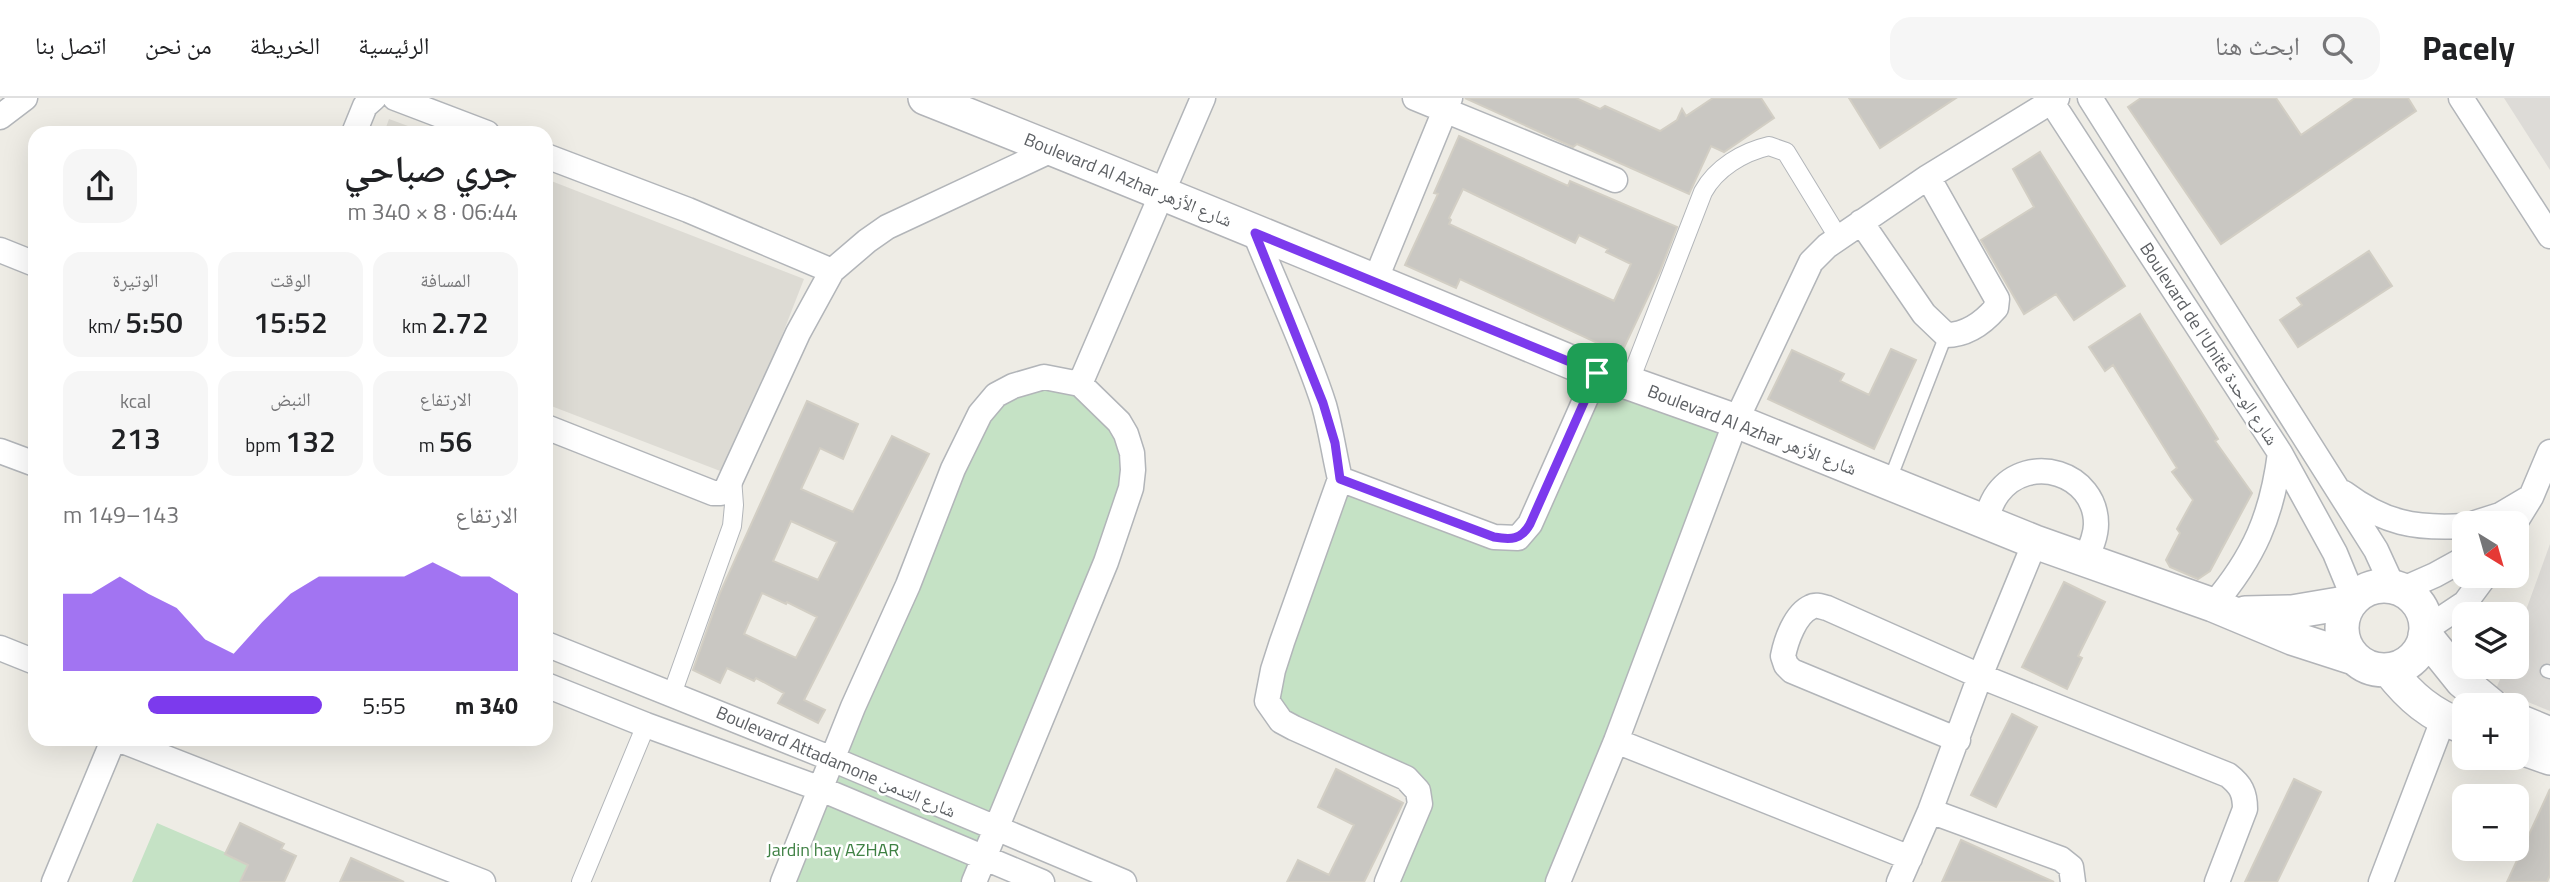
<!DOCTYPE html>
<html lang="ar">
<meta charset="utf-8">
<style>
:root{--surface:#fff;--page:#f6f6f6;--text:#202124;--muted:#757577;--line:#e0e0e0;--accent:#7c3aed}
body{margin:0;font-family:"Titillium Web","Noto Naskh Arabic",sans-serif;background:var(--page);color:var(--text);direction:rtl;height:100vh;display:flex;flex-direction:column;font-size:26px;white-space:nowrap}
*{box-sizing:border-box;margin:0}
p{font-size:23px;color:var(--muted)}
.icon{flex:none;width:38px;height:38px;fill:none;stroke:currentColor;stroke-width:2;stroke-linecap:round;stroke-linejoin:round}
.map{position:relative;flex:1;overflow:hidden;direction:ltr}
.sheet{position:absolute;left:28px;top:28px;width:525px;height:620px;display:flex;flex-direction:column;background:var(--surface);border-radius:21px;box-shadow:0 7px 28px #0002;direction:rtl}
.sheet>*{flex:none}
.needle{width:46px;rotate:143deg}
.buttons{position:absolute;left:2452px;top:413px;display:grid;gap:14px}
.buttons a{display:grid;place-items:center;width:77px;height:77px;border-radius:14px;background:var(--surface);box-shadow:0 7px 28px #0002;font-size:35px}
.pin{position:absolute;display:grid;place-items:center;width:60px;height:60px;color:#fff;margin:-30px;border-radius:14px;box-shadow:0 4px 10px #0006}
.round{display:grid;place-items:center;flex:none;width:74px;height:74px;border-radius:21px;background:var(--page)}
.headline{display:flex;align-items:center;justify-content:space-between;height:119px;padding:0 35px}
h1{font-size:38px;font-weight:600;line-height:52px}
.stats{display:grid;grid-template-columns:repeat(3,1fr);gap:10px;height:119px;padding:7px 35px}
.stats div{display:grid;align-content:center;border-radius:18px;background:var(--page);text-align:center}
.stats b{font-size:30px;font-weight:600}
.stats small{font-size:19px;font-weight:400}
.stats p{font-size:19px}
.chart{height:196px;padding:14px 35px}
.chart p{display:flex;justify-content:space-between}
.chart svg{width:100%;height:126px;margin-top:7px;fill:var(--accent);opacity:.7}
ul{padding:0 35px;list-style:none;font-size:23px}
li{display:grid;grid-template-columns:112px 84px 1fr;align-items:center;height:52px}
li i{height:18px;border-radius:9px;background:var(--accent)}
header{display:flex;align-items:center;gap:42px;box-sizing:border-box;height:98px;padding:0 35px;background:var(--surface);border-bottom:2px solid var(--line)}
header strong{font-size:33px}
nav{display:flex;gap:38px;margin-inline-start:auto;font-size:24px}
.search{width:490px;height:63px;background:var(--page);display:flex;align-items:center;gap:18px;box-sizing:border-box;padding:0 24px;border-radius:21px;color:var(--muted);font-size:26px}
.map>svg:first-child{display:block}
.industrial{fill:#dddbd7}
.education{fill:#dddbd4}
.green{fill:#c5e2c5}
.building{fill:#c9c7c2;stroke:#d2cec4;stroke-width:2;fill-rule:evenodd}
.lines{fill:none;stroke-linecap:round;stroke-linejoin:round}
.service-casing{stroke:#b2b5b9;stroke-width:15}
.pedestrian-casing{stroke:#b2b5b9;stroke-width:20}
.minor-casing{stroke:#b2b5b9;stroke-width:27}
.secondary-casing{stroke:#b2b4b8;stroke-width:36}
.service{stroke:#fff;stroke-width:12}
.pedestrian{stroke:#fff;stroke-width:18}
.minor{stroke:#fff;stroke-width:24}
.secondary{stroke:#fff;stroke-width:33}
.route-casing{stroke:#fff;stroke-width:14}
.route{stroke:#7c3aed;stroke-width:9}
.labels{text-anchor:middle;stroke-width:5;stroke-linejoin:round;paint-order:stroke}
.street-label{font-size:18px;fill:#5d6064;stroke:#fff}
.park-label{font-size:18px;fill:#3f8144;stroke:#fff}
</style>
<header>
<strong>Pacely</strong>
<div class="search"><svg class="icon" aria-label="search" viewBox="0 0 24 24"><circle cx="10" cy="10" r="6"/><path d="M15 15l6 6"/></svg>ابحث هنا</div>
<nav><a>الرئيسية</a><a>الخريطة</a><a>من نحن</a><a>اتصل بنا</a></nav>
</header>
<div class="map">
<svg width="2550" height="784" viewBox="0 0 2550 784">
<rect width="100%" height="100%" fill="#eeece5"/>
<!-- industrial -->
<path class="industrial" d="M 2504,0 L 2550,0 L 2550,72 Z
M 2550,446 L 2550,613 L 2496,591 L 2505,569 L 2516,569 L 2517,537 Z"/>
<!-- education -->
<path class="education" d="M 389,21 L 427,35 L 384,35 Z
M 546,81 L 804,181 L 728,376 L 546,306 Z"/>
<!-- green -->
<path class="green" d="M 1604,271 L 1748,330 L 1565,784 L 1396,784 L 1422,702 L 1267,603 L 1340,381 L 1526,443 Z
M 1083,284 L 1132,367 L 972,784 L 785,784 L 854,608 L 1003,294 Z
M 157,725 L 269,773 L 264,784 L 132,784 Z"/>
<!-- building -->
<path class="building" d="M 1465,0 L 1576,0 L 1600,11 L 1605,8 L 1660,33 L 1677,22 L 1682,11 L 1686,18 L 1713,0 L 1761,0 L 1774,20 L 1724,54 L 1711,48 L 1689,96 L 1577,46 L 1573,49 L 1564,45 Z
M 1849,0 L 1956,0 L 1880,50 Z
M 2141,0 L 2276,0 L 2301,37 L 2355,0 L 2408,0 L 2416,13 L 2221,146 L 2128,9 Z
M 1459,38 L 1568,88 L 1570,83 L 1677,129 L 1660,173 L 1621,256 L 1460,181 L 1456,190 L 1405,167 L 1438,96 L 1434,95 ZM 1463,91 L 1575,145 L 1579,137 L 1608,151 L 1606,154 L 1631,166 L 1614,203 L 1449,126 L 1451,122 L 1449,120 Z
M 2040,54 L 2125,188 L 2074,222 L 2056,196 L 2024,216 L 1981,142 L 2034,109 L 2013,71 Z
M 2369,153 L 2392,188 L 2298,249 L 2280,222 L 2302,207 L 2297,200 Z
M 2140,216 L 2218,341 L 2215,343 L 2252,395 L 2210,473 L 2198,481 L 2170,469 L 2166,462 L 2180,435 L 2177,431 L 2193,402 L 2172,374 L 2177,370 L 2113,267 L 2105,273 L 2089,249 Z
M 1891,251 L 1916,262 L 1874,351 L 1768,301 L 1792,252 L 1844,276 L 1840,283 L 1869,297 Z
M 807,303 L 858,326 L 843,361 L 820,350 L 801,391 L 853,414 L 892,338 L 929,356 L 804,602 L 825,612 L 818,625 L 778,605 L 784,595 L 756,580 L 754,583 L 727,570 L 720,585 L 693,572 L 720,495 ZM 791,423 L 837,444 L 818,482 L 773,463 ZM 762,495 L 786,506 L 787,504 L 817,519 L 796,560 L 744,536 Z
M 2064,484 L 2105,504 L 2078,558 L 2082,560 L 2067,591 L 2022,569 Z
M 2012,616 L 2037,629 L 1996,709 L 1971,697 Z
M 1336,671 L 1403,705 L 1364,784 L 1287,784 L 1298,762 L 1329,777 L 1354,727 L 1318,709 Z
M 2294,681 L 2321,694 L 2277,784 L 2245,784 Z
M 2550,691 L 2550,777 L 2547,784 L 2507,784 Z
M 240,725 L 284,746 L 281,751 L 296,758 L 284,784 L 240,784 L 248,767 L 225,756 Z
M 1961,742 L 2054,784 L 1942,784 Z
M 351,760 L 404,784 L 340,784 Z"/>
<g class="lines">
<!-- service casing -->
<g class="service-casing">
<path id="service" d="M 1889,384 L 1946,237
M 2547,573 L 2550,574"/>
</g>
<!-- pedestrian casing -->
<g class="pedestrian-casing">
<path id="pedestrian" d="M 1629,285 L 1703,94 C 1716,70 1743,54 1769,48 L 1786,54 L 1838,139
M 672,596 L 732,428 L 734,407 L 732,380
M 581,784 L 646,627"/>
</g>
<!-- minor casing -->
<g class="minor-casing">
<path id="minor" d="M 395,0 L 487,35
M 1415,0 L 1615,82
M 2049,0 L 2280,355 L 2335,455 L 2354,501
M 2090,0 L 2376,452 L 2393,489
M 2461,0 L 2550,138
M 0,19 L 25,0
M 354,35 L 365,8 L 374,0
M 546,58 L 688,112 L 832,173
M 1861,124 L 1924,216 L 1946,237 C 1966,237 1983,225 1996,210 L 1997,201 L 1928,79
M 1255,135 C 1277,191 1306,250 1324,307 C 1331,332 1334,356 1340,381 L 1282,544 L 1273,572 L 1267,603 L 1281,623 L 1294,630 L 1406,680 L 1418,693 L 1420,706 L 1387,784
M 0,152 L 35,166
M 1375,183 L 1450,0
M 1080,286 L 1203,0
M 546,329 L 713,395 L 721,395 L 726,392 L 798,235 L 832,173 L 867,143 L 887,129 L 1054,51
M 0,353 L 35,366
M 1340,381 L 1494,439 L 1518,440 L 1530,426 L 1597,275
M 2344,395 C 2384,425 2415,431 2464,428
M 1985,424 C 1988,414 1992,403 1998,395 C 2029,354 2096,375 2096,426 C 2096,439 2090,451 2085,462
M 2475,425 L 2500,417 L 2527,401
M 2515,425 L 2531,399 L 2550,354
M 2401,492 L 2435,477 L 2464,461
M 2213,507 C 2254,459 2272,418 2280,355
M 2426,531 L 2465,505 L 2485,478
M 546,546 L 832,661 L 1124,784
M 0,550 L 35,564
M 546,587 L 646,627 L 821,691 L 1042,784
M 115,640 L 483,784
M 1958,642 L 1792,573 L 1786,567 L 1783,558 C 1786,543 1795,516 1811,509 C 1816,506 1822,509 1827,510 L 1980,578 L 2228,677 C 2241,687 2245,695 2245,711 L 2217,784
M 1616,643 L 1910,760
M 1930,713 L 2061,761 L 2071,769 L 2073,784
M 54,784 L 114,640
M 783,784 L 853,609 L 908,487 L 953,371 L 980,316 L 996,297 L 1013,288 L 1044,279 L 1080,286 L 1119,324 L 1126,336 L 1132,355 L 1133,372 L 1131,390 L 1106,464 L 974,784
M 1558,784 L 1616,643 L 1736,323 L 1811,164 L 1827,148 L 1928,79 L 2057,0
M 1899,784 L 1930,713 L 1980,578 L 2035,444
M 2381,784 L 2443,622"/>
</g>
<!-- secondary casing -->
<g class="secondary-casing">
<path id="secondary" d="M 925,0 C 1150,89 1374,182 1597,275 L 1629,285 L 1736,323 L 2035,444 L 2213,507 L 2292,540 L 2354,560
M2342 530a42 42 0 1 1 84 0a42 42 0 1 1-84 0Z
M 2245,515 L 2292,514 L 2351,504
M 2425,537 L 2462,583 L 2491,607
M 2389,572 C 2410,599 2431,617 2464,629
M 2516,622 L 2550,636
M 2516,648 L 2550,660"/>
</g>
<!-- service -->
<use href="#service" class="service"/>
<!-- pedestrian -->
<use href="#pedestrian" class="pedestrian"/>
<!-- minor -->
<use href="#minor" class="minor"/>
<!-- secondary -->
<use href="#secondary" class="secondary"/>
</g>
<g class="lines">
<!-- route casing -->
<g class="route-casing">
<path id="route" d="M 1255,135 L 1597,275 L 1530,426 C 1521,442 1511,442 1494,439 L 1340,381 L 1335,345 L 1323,305 Z"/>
</g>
<!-- route -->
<use href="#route" class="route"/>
</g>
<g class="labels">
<!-- street labels -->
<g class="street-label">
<text transform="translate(1128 82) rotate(22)" y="6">Boulevard Al Azhar شارع الأزهر</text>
<text transform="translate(2209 246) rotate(57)" y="6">Boulevard de l'Unité شارع الوحدة</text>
<text transform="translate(1752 332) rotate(21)" y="6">Boulevard Al Azhar شارع الأزهر</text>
<text transform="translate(836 664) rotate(23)" y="6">Boulevard Attadamone شارع التدمن</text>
</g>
<!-- park labels -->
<g class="park-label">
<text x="833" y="758">Jardin hay AZHAR</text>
</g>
</g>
</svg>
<div class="buttons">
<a><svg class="needle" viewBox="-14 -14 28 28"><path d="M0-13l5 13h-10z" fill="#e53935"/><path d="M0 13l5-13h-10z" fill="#757577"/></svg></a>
<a><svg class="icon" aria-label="layers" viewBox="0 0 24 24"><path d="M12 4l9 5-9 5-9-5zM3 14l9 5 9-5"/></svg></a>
<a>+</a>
<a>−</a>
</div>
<div class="pin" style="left:1597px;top:275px;background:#1e9e55"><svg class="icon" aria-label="arrive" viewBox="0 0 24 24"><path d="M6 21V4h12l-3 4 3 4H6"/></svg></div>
<section class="sheet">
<div class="headline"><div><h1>جري صباحي</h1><p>06:44 · 8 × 340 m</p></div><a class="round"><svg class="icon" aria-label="share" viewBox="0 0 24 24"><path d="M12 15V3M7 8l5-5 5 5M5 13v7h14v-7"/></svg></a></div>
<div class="stats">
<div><p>المسافة</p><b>2.72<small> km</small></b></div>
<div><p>الوقت</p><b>15:52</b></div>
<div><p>الوتيرة</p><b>5:50<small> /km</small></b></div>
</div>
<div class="stats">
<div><p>الارتفاع</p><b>56<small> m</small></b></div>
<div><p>النبض</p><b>132<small> bpm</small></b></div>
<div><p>kcal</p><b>213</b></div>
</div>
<div class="chart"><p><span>الارتفاع</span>143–149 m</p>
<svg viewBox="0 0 160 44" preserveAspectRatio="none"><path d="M0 44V17L10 17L20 11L30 17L40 22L50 33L60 38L70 27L80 17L90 11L100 11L110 11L120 11L130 6L140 11L150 11L160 17V44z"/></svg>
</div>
<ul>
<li><b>340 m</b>5:55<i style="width:67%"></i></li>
</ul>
</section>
</div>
